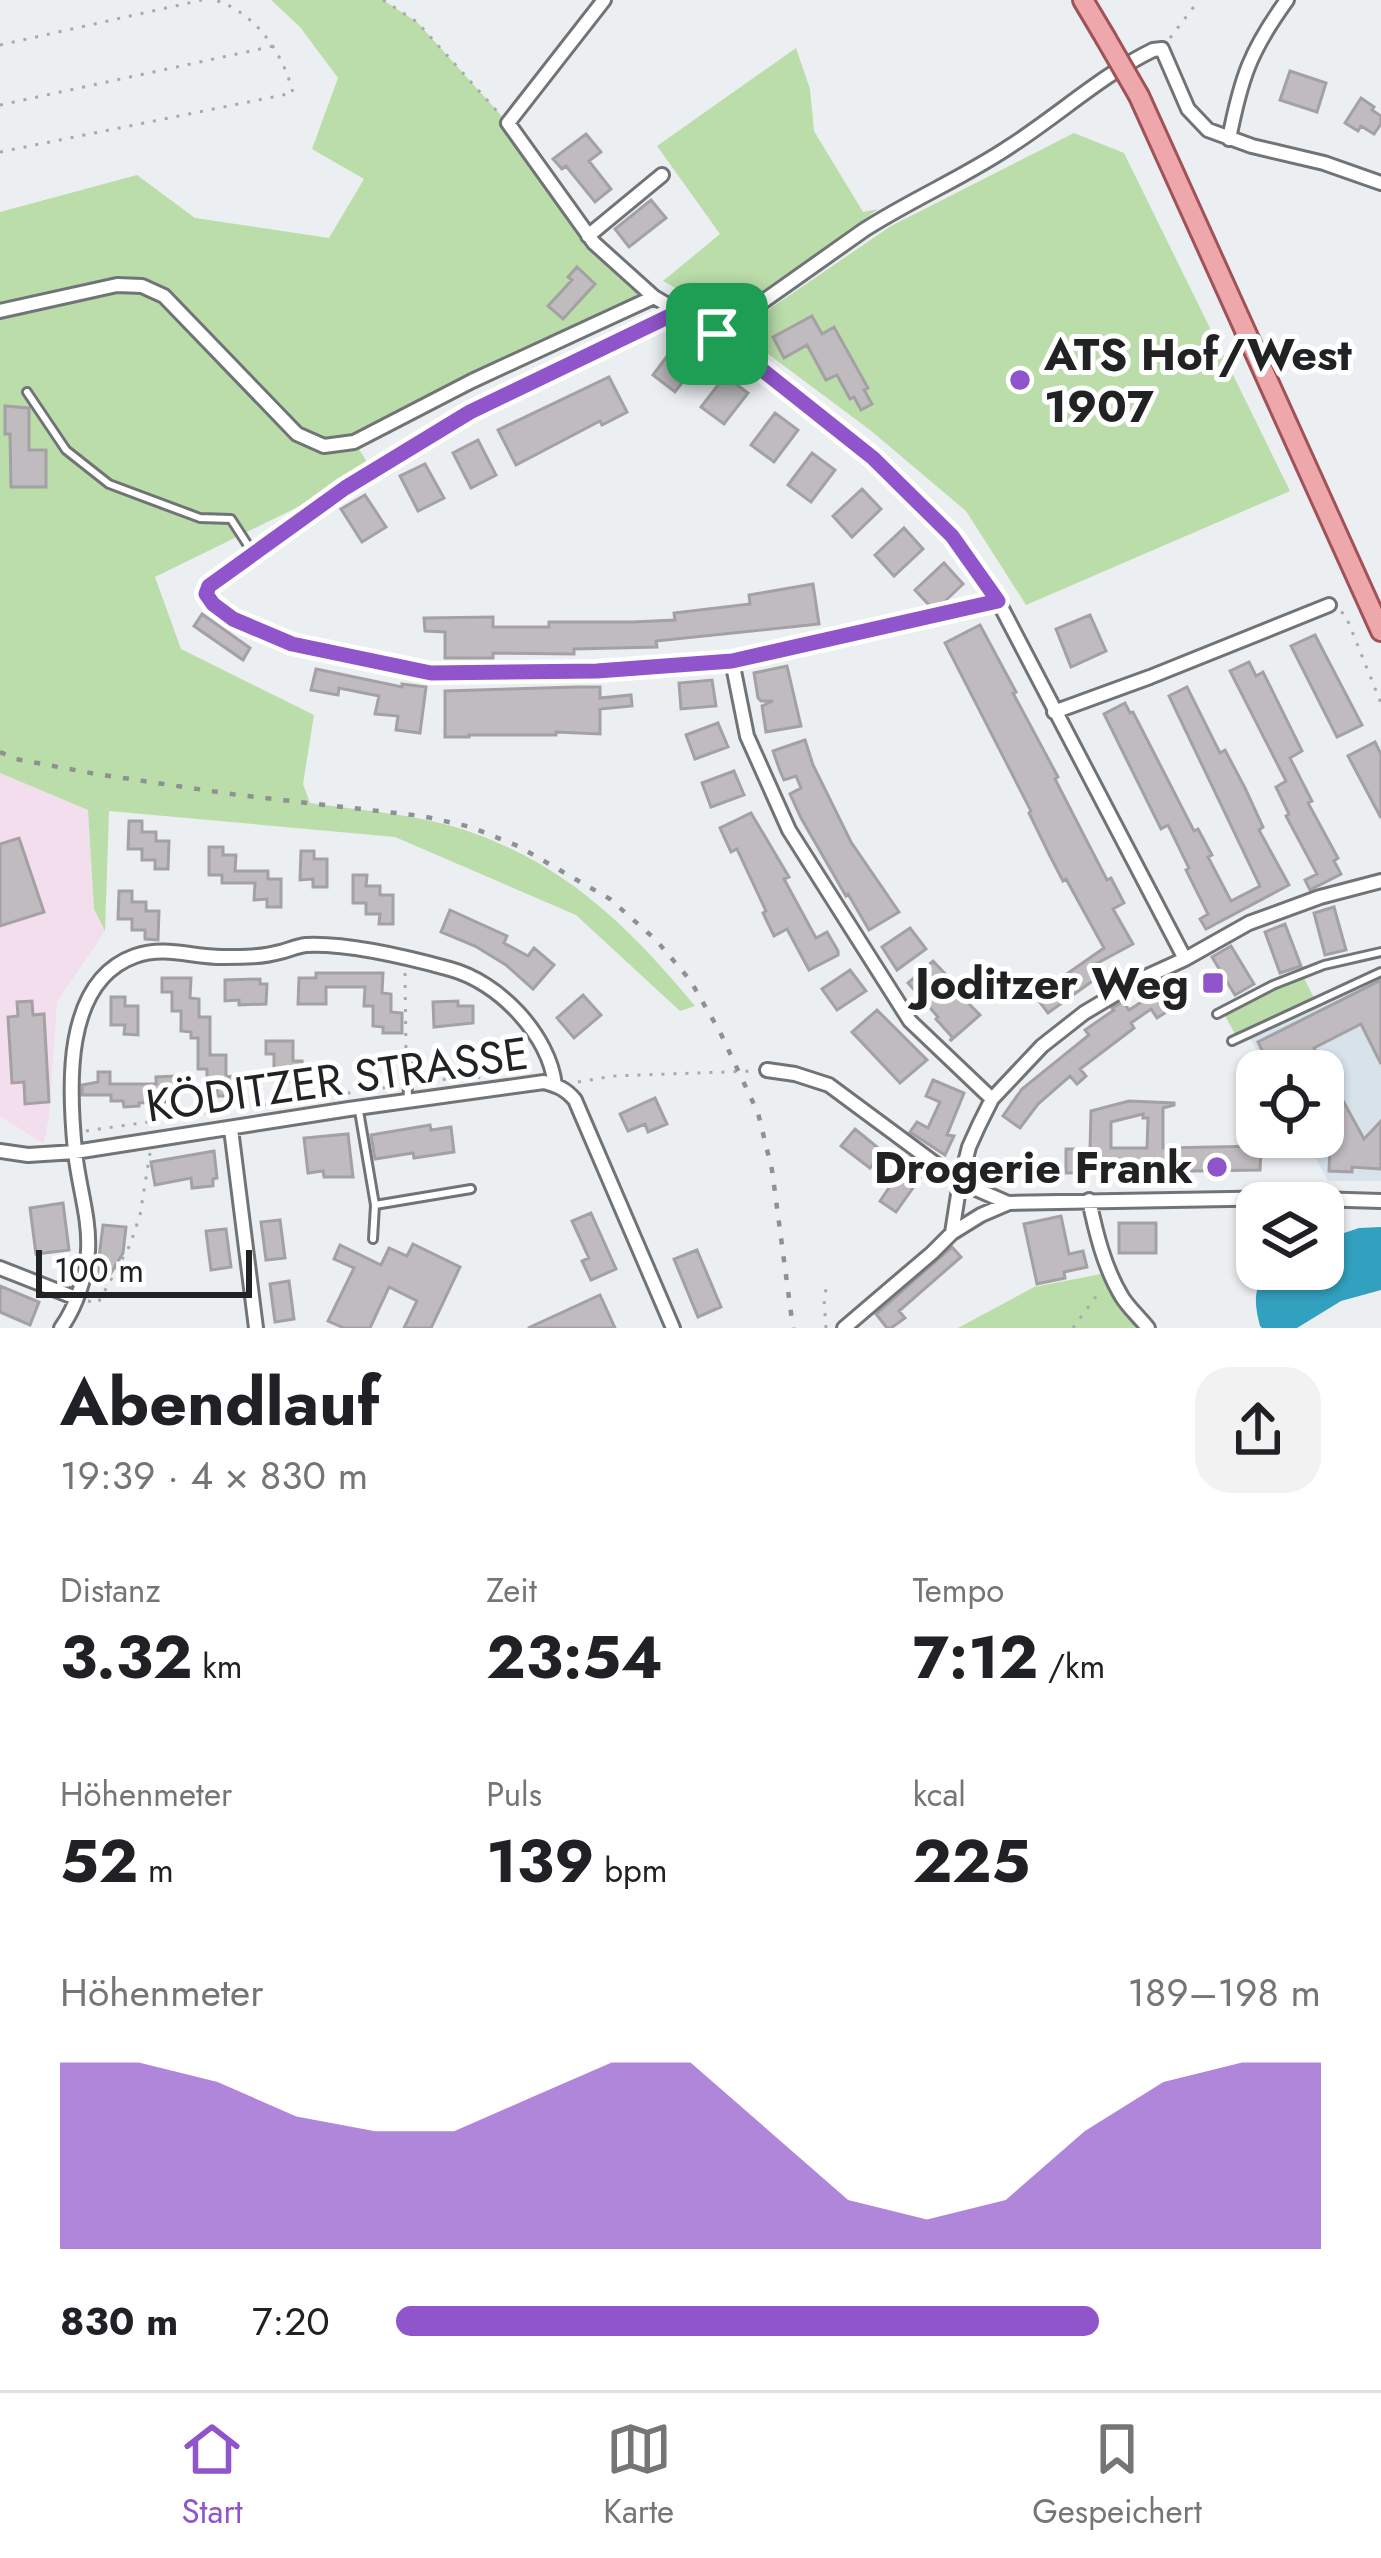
<!DOCTYPE html>
<html lang="de">
<meta charset="utf-8">
<style>
:root{--surface:#fff;--page:#f2f2f2;--text:#202124;--muted:#757577;--line:#e0e0e0;--accent:#9054cb}
body{margin:0;font-family:Jost,sans-serif;background:var(--page);color:var(--text);height:100vh;display:flex;flex-direction:column;font-size:45px;white-space:nowrap}
*{box-sizing:border-box;margin:0}
p{font-size:39px;color:var(--muted)}
.icon{flex:none;width:66px;height:66px;fill:none;stroke:currentColor;stroke-width:2;stroke-linecap:round;stroke-linejoin:round}
.map{position:relative;height:1328px;overflow:hidden}
.panel{display:flex;flex-direction:column;background:var(--surface);flex:1}
.panel>*{flex:none}
.buttons{position:absolute;left:1236px;top:1050px;display:grid;gap:24px}
.buttons a{display:grid;place-items:center;width:108px;height:108px;border-radius:24px;background:var(--surface);box-shadow:0 3px 9px #0004;font-size:60px}
.scale{position:absolute;left:36px;bottom:30px;width:216px;box-sizing:border-box;padding-left:12px;border:6px solid #212223;border-top:0;font-size:33px;line-height:42px;white-space:nowrap;color:#212223;-webkit-text-stroke:9px #fff;paint-order:stroke}
.pin{position:absolute;display:grid;place-items:center;width:102px;height:102px;color:#fff;margin:-51px;border-radius:24px;box-shadow:0 6px 18px #0006}
.round{display:grid;place-items:center;flex:none;width:126px;height:126px;border-radius:36px;background:var(--page)}
.summary{display:flex;align-items:center;justify-content:space-between;height:204px;padding:0 60px}
h1{font-size:66px;font-weight:700;line-height:90px}
.stats{display:grid;grid-template-columns:repeat(3,1fr);gap:18px;height:204px;padding:12px 60px}
.stats div{display:grid;align-content:center}
.stats b{font-size:60px;font-weight:700}
.stats small{font-size:33px;font-weight:400}
.stats p{font-size:33px}
.chart{height:336px;padding:24px 60px}
.chart p{display:flex;justify-content:space-between}
.chart svg{width:100%;height:216px;margin-top:12px;fill:var(--accent);opacity:.7}
ul{padding:0 60px;list-style:none;font-size:39px}
li{display:grid;grid-template-columns:192px 144px 1fr;align-items:center;height:90px}
li i{height:30px;border-radius:15px;background:var(--accent)}
.dock{display:flex;justify-content:space-around;align-items:center;height:168px;border-top:3px solid var(--line);background:var(--surface);font-size:33px;color:var(--muted)}
.dock a{display:grid;justify-items:center;gap:6px}
.dock .on{color:var(--accent)}
.map>svg:first-child{display:block}
.industrial{fill:#f2deed}
.built{fill:#d8e2ea}
.green{fill:#baddaa}
.water{fill:#32a0bf}
.building{fill:#bfbbbe;stroke:#a4a1a4;stroke-width:3;fill-rule:evenodd}
.lines{fill:none;stroke-linecap:round;stroke-linejoin:round}
.lane-casing{stroke:#717476;stroke-width:12}
.street-casing{stroke:#717476;stroke-width:18}
.primary-casing{stroke:#9f5257;stroke-width:24}
.path{stroke:#a7aaac;stroke-width:3;stroke-dasharray:3 9;stroke-linecap:butt}
.lane{stroke:#fff;stroke-width:6}
.street{stroke:#fff;stroke-width:12}
.primary{stroke:#eea7ab;stroke-width:18}
.rail{stroke:#8e9092;stroke-width:4.5;stroke-dasharray:6 12;stroke-linecap:butt}
.primary-bridge-casing{stroke:#9f5257;stroke-width:24;stroke-linecap:butt}
.primary-bridge{stroke:#eea7ab;stroke-width:18}
.route-casing{stroke:#fff;stroke-width:24}
.route{stroke:#9054cb;stroke-width:15}
.poi-dot{fill:#9054cb;stroke:#fff;stroke-width:4.5}
.labels{text-anchor:middle;stroke-width:10;stroke-linejoin:round;paint-order:stroke}
.poi-label{font-size:45px;font-weight:bold;fill:#212223;stroke:#fff;text-anchor:end}
.street-label{font-size:45px;fill:#212223;stroke:#fff}
</style>
<div class="map">
<svg width="1381" height="1328" viewBox="0 0 1381 1328">
<rect width="100%" height="100%" fill="#eceff2"/>
<!-- industrial -->
<path class="industrial" d="M 0,773 L 88,810 L 94,909 L 105,931 L 57,1002 L 49,1116 L 44,1144 L 0,1116 Z"/>
<!-- built -->
<path class="built" d="M 1381,966 L 1381,1181 L 1328,1181 L 1304,1137 L 1323,1137 L 1323,1071 L 1268,1071 L 1248,1035 Z"/>
<!-- green -->
<path class="green" d="M 271,0 L 383,0 L 417,22 L 508,123 L 594,243 L 654,297 L 355,443 L 369,465 L 294,509 L 155,577 L 181,649 L 314,715 L 303,784 L 310,803 C 364,811 421,814 473,833 C 569,867 631,929 695,1006 L 680,1011 L 576,915 L 395,837 L 109,811 L 105,931 L 94,909 L 88,810 L 0,773 L 0,212 L 137,175 L 195,218 L 329,238 L 364,179 L 312,149 L 338,78 L 300,27 Z
M 796,48 L 810,89 L 814,131 L 863,212 L 878,209 L 730,319 L 663,281 L 720,234 L 657,146 Z
M 1074,133 L 1124,153 L 1290,491 L 1026,605 L 966,511 L 870,430 L 737,331 L 891,226 Z
M 1302,974 L 1314,998 L 1235,1034 L 1224,1014 Z
M 1111,1272 L 1148,1328 L 958,1328 L 1034,1287 Z"/>
<!-- water -->
<path class="water" d="M 1381,1227 L 1381,1290 L 1341,1301 L 1297,1328 L 1262,1328 L 1260,1326 C 1254,1303 1253,1288 1268,1269 L 1323,1269 L 1323,1240 L 1359,1228 Z"/>
<!-- building -->
<path class="building" d="M 1290,71 L 1326,83 L 1317,112 L 1280,100 Z
M 1361,98 L 1374,107 L 1372,110 L 1381,116 L 1381,124 L 1374,134 L 1361,126 L 1358,131 L 1345,123 Z
M 586,134 L 601,152 L 589,161 L 611,189 L 595,202 L 566,166 L 562,169 L 553,159 Z
M 651,200 L 666,218 L 629,247 L 615,229 Z
M 577,267 L 595,284 L 563,319 L 548,306 L 572,280 L 568,277 Z
M 812,316 L 822,334 L 834,327 L 868,388 L 864,390 L 872,404 L 861,410 L 854,397 L 850,399 L 837,375 L 826,380 L 807,345 L 784,358 L 773,337 Z
M 677,343 L 699,361 L 675,392 L 653,375 Z
M 725,376 L 748,393 L 724,424 L 701,407 Z
M 609,377 L 627,412 L 602,425 L 600,421 L 516,465 L 498,430 Z
M 5,406 L 29,408 L 29,450 L 46,450 L 46,487 L 11,487 L 10,434 L 5,434 Z
M 775,413 L 798,430 L 774,462 L 751,445 Z
M 478,440 L 496,475 L 471,488 L 453,453 Z
M 812,453 L 835,470 L 811,502 L 788,485 Z
M 425,464 L 444,498 L 418,511 L 400,476 Z
M 862,489 L 881,509 L 852,537 L 833,516 Z
M 365,495 L 386,527 L 362,542 L 341,509 Z
M 904,528 L 923,549 L 894,576 L 875,555 Z
M 944,563 L 963,584 L 944,602 L 930,606 L 915,590 Z
M 813,584 L 819,624 L 656,641 L 657,647 L 574,649 L 574,654 L 493,653 L 493,658 L 445,658 L 445,632 L 425,631 L 424,618 L 493,617 L 493,627 L 549,627 L 549,622 L 632,622 L 675,620 L 674,613 L 750,604 L 749,595 Z
M 202,614 L 250,648 L 243,660 L 194,626 Z
M 1090,615 L 1106,651 L 1071,667 L 1056,629 Z
M 980,625 L 1016,692 L 1013,693 L 1058,777 L 1055,779 L 1076,820 L 1107,880 L 1111,878 L 1124,903 L 1113,909 L 1133,944 L 1094,965 L 1101,975 L 1048,1013 L 1035,996 L 1104,948 L 1066,879 L 1063,881 L 1050,856 L 1029,813 L 1031,811 L 945,643 Z
M 1315,635 L 1362,725 L 1337,737 L 1291,646 Z
M 1249,662 L 1256,676 L 1263,672 L 1302,751 L 1290,758 L 1312,801 L 1308,803 L 1338,858 L 1334,861 L 1341,874 L 1310,890 L 1305,880 L 1317,874 L 1286,816 L 1289,814 L 1276,787 L 1286,781 L 1230,671 Z
M 787,666 L 801,726 L 766,732 L 762,706 L 773,701 L 761,701 L 758,698 L 754,673 Z
M 316,669 L 402,687 L 402,684 L 426,687 L 420,733 L 396,730 L 398,716 L 375,714 L 379,696 L 339,688 L 338,695 L 311,690 Z
M 712,680 L 716,706 L 681,709 L 679,683 Z
M 576,687 L 600,687 L 600,698 L 631,695 L 632,706 L 600,709 L 600,734 L 556,732 L 556,735 L 469,735 L 469,737 L 445,737 L 445,691 Z
M 1187,687 L 1220,753 L 1225,750 L 1245,788 L 1263,827 L 1259,830 L 1289,885 L 1206,929 L 1200,919 L 1208,914 L 1186,870 L 1189,868 L 1168,825 L 1161,829 L 1104,714 L 1125,703 L 1130,713 L 1133,712 L 1194,831 L 1198,829 L 1212,855 L 1208,857 L 1231,901 L 1260,886 L 1169,696 Z
M 718,723 L 728,747 L 695,759 L 686,735 Z
M 805,740 L 813,765 L 851,842 L 899,912 L 869,930 L 848,894 L 846,896 L 801,818 L 790,794 L 801,788 L 796,776 L 784,780 L 780,771 L 773,751 Z
M 1375,742 L 1381,754 L 1381,818 L 1348,756 Z
M 734,771 L 744,795 L 711,807 L 702,783 Z
M 751,813 L 789,877 L 784,879 L 816,938 L 827,932 L 838,951 L 838,955 L 809,970 L 787,929 L 774,936 L 763,913 L 766,911 L 737,849 L 731,852 L 720,828 Z
M 129,821 L 142,821 L 142,832 L 156,832 L 156,841 L 169,841 L 168,869 L 155,869 L 155,860 L 142,860 L 142,849 L 128,849 Z
M 19,838 L 44,912 L 0,926 L 0,844 Z
M 209,847 L 223,847 L 223,855 L 236,855 L 235,871 L 268,871 L 268,879 L 281,879 L 281,907 L 267,907 L 267,899 L 254,900 L 255,883 L 222,883 L 222,875 L 209,875 Z
M 301,851 L 314,851 L 314,859 L 327,859 L 327,887 L 313,887 L 313,879 L 300,880 Z
M 353,875 L 367,875 L 366,886 L 380,886 L 380,895 L 393,895 L 393,924 L 379,924 L 380,914 L 366,914 L 366,903 L 353,903 Z
M 119,891 L 132,891 L 132,902 L 146,902 L 146,911 L 159,911 L 158,940 L 145,939 L 145,930 L 132,930 L 132,919 L 118,919 Z
M 1334,907 L 1346,950 L 1325,955 L 1314,913 Z
M 450,910 L 507,936 L 504,943 L 528,956 L 534,948 L 554,965 L 533,989 L 506,965 L 475,946 L 441,932 Z
M 1285,924 L 1301,966 L 1280,973 L 1265,932 Z
M 910,928 L 926,949 L 897,970 L 882,947 Z
M 1231,946 L 1254,984 L 1235,995 L 1212,957 Z
M 933,961 L 952,981 L 949,984 L 980,1015 L 950,1041 L 952,1037 L 936,1019 L 938,1017 L 908,983 Z
M 850,970 L 866,991 L 837,1010 L 822,989 Z
M 316,973 L 383,973 L 382,993 L 391,994 L 391,1012 L 402,1013 L 402,1033 L 383,1033 L 383,1027 L 373,1026 L 373,1006 L 364,1006 L 365,987 L 326,987 L 326,1004 L 298,1004 L 299,978 L 316,978 Z
M 162,978 L 191,978 L 190,998 L 199,999 L 199,1017 L 210,1017 L 210,1055 L 226,1055 L 226,1077 L 235,1076 L 235,1096 L 217,1096 L 217,1089 L 207,1089 L 207,1069 L 198,1069 L 198,1038 L 191,1038 L 191,1032 L 181,1031 L 181,1011 L 172,1011 L 172,992 L 162,992 Z
M 260,979 L 260,984 L 267,984 L 266,1004 L 239,1005 L 239,1000 L 225,1001 L 225,980 Z
M 1381,980 L 1381,1064 L 1361,1024 L 1314,1048 L 1364,1139 L 1381,1121 L 1381,1169 L 1352,1167 L 1352,1172 L 1329,1171 L 1330,1145 L 1319,1150 L 1312,1137 L 1323,1137 L 1323,1071 L 1272,1071 L 1258,1042 Z
M 1171,983 L 1176,992 L 1171,996 L 1177,1005 L 1157,1018 L 1151,1009 L 1131,1023 L 1134,1028 L 1080,1069 L 1086,1076 L 1077,1084 L 1070,1076 L 1038,1104 L 1020,1128 L 1003,1116 L 1022,1089 L 1089,1035 L 1085,1030 L 1114,1010 L 1112,1008 L 1123,1002 L 1129,1010 Z
M 583,995 L 601,1015 L 574,1038 L 557,1018 Z
M 111,997 L 125,997 L 125,1006 L 138,1006 L 138,1035 L 124,1034 L 125,1025 L 111,1025 Z
M 32,1001 L 33,1015 L 44,1014 L 49,1102 L 25,1104 L 24,1082 L 12,1083 L 8,1017 L 18,1016 L 17,1002 Z
M 458,1001 L 458,1006 L 473,1006 L 473,1023 L 434,1027 L 433,1002 Z
M 877,1010 L 927,1060 L 900,1083 L 852,1032 Z
M 266,1041 L 293,1041 L 293,1061 L 302,1061 L 302,1081 L 284,1082 L 284,1073 L 274,1073 L 274,1054 L 266,1054 Z
M 98,1072 L 110,1072 L 110,1084 L 156,1084 L 156,1077 L 175,1076 L 176,1096 L 165,1096 L 165,1102 L 139,1103 L 139,1106 L 124,1107 L 123,1101 L 111,1101 L 111,1095 L 82,1095 L 82,1085 L 98,1082 Z
M 933,1080 L 964,1093 L 947,1135 L 954,1136 L 945,1155 L 910,1132 L 917,1122 L 928,1128 L 940,1102 L 926,1096 Z
M 655,1098 L 667,1124 L 648,1132 L 645,1124 L 628,1131 L 620,1114 Z
M 1129,1101 L 1174,1103 L 1174,1105 L 1163,1108 L 1163,1148 L 1261,1146 L 1260,1170 L 1066,1173 L 1066,1149 L 1090,1149 L 1091,1111 ZM 1143,1114 L 1143,1118 L 1148,1118 L 1147,1148 L 1111,1148 L 1111,1122 Z
M 430,1125 L 431,1130 L 451,1127 L 454,1152 L 414,1158 L 413,1153 L 375,1159 L 371,1135 Z
M 855,1129 L 882,1151 L 870,1168 L 841,1146 Z
M 348,1134 L 353,1177 L 324,1177 L 323,1171 L 308,1173 L 304,1138 Z
M 214,1151 L 217,1178 L 213,1179 L 213,1186 L 192,1188 L 191,1178 L 155,1185 L 151,1162 Z
M 903,1167 L 920,1178 L 896,1212 L 880,1201 Z
M 63,1203 L 69,1250 L 36,1254 L 30,1208 Z
M 591,1213 L 616,1269 L 591,1280 L 582,1261 L 589,1258 L 572,1221 Z
M 1061,1216 L 1069,1254 L 1083,1251 L 1087,1267 L 1064,1272 L 1065,1278 L 1037,1284 L 1024,1224 Z
M 280,1220 L 285,1258 L 266,1260 L 261,1222 Z
M 1119,1223 L 1156,1223 L 1156,1253 L 1119,1253 Z
M 103,1225 L 126,1227 L 123,1253 L 105,1283 L 96,1282 Z
M 226,1229 L 231,1267 L 211,1270 L 206,1231 Z
M 413,1244 L 460,1267 L 431,1328 L 404,1328 L 417,1301 L 389,1287 L 370,1328 L 344,1328 L 328,1321 L 354,1268 L 334,1259 L 340,1245 L 381,1265 L 389,1248 L 407,1256 Z
M 952,1247 L 961,1257 L 899,1311 L 905,1318 L 891,1328 L 887,1328 L 876,1314 Z
M 697,1250 L 721,1307 L 698,1317 L 674,1259 Z
M 289,1281 L 294,1319 L 275,1322 L 270,1284 Z
M 0,1286 L 39,1302 L 30,1325 L 0,1312 Z
M 600,1295 L 615,1328 L 528,1328 Z"/>
<g class="lines">
<!-- lane casing -->
<g class="lane-casing">
<path id="lane" d="M 27,392 L 66,450 L 109,484 L 200,518 L 231,519 L 253,553
M 1217,1014 L 1273,985 L 1324,965 L 1381,952
M 1232,1041 L 1381,972
M 407,1064 L 408,1100
M 359,1111 L 375,1205 L 471,1189
M 373,1239 L 375,1205"/>
</g>
<!-- street casing -->
<g class="street-casing">
<path id="street" d="M 604,0 L 508,123 L 594,243 L 654,297 L 717,334 L 873,457 L 952,536 L 998,601 L 1185,959
M 1229,139 C 1241,78 1250,51 1287,0
M 588,236 L 662,175
M 0,311 L 117,285 L 142,286 L 164,296 L 297,434 L 324,446 L 354,442 L 472,381 L 654,297
M 680,311 L 470,412 L 345,489 L 209,586 L 207,594 L 213,604 L 233,619 L 293,644 L 431,673 L 597,671 L 732,661 L 998,601
M 717,334 L 864,230 C 912,199 965,177 1012,145 C 1060,114 1102,75 1153,50 L 1162,49 L 1188,109 L 1208,130 L 1252,146 L 1324,163 L 1381,183
M 732,661 L 747,736 L 789,830 L 910,1021 L 992,1099
M 1054,712 L 1150,677 L 1329,605
M 767,1070 L 795,1074 L 829,1085 L 960,1182 L 1008,1203
M 231,1129 L 256,1328
M 0,1151 L 28,1155 L 75,1152 L 349,1109 L 544,1082 C 558,1086 566,1089 575,1100 L 673,1328
M 1089,1200 C 1096,1233 1104,1267 1122,1297 C 1129,1308 1140,1318 1148,1328
M 952,1233 L 981,1215 L 1009,1203 L 1284,1198 L 1381,1201
M 0,1268 L 76,1298
M 61,1328 C 76,1307 86,1277 88,1251 C 90,1217 78,1185 75,1151 C 69,1090 62,982 135,956 C 166,945 194,958 225,957 C 243,957 262,957 280,952 C 289,950 296,946 306,945 C 347,943 410,958 450,969 C 499,982 549,1035 555,1085
M 844,1328 L 932,1253 L 952,1233 L 960,1182 L 969,1147 L 979,1125 L 992,1099 L 1042,1046 L 1084,1013 L 1141,979 L 1185,959 L 1249,923 L 1320,897 L 1381,881"/>
</g>
<!-- primary casing -->
<g class="primary-casing">
<path id="primary" d="M 1083,0 L 1105,37
M 1139,96 L 1381,631"/>
</g>
<!-- path -->
<path class="path" d="M 383,0 L 417,22 L 497,111
M 1170,38 L 1199,0
M 0,45 L 202,0
M 0,105 L 274,46
M 0,152 L 293,93 C 283,53 256,13 215,0
M 1341,612 L 1345,614 L 1381,703
M 405,973 L 406,1053
M 578,1082 L 613,1076 L 753,1071
M 419,1083 L 475,1075 L 480,1078
M 86,1131 L 397,1086
M 88,1301 L 98,1303 L 130,1245 L 140,1215 L 150,1153
M 826,1328 L 824,1298 L 827,1285
M 1073,1328 L 1100,1291"/>
<!-- lane -->
<use href="#lane" class="lane"/>
<!-- street -->
<use href="#street" class="street"/>
<!-- primary -->
<use href="#primary" class="primary"/>
<!-- rail -->
<path class="rail" d="M 0,752 L 16,759 L 96,774 L 238,795 L 422,816 L 471,827 L 518,846 L 610,899 L 656,940 L 690,980 L 720,1032 L 758,1113 L 772,1170 L 793,1328"/>
<!-- primary-bridge casing -->
<g class="primary-bridge-casing">
<path id="primary-bridge" d="M 1105,37 L 1139,96"/>
</g>
<!-- primary-bridge -->
<use href="#primary-bridge" class="primary-bridge"/>
</g>
<g class="lines">
<!-- route casing -->
<g class="route-casing">
<path id="route" d="M 680,311 L 717,334 L 873,458 L 952,536 L 998,601 L 732,661 L 597,671 L 431,673 L 292,644 L 233,619 L 213,604 L 206,594 L 209,586 L 345,488 L 470,412 Z"/>
</g>
<!-- route -->
<use href="#route" class="route"/>
</g>
<!-- markers -->
<g class="poi-dot">
<circle cx="1020" cy="380" r="12"/>
<rect x="1201" y="971" width="24" height="24" rx="6"/>
<circle cx="1217" cy="1167" r="12"/>
</g>
<g class="labels">
<!-- poi labels -->
<g class="poi-label">
<text x="1044" y="370" text-anchor="start">ATS Hof/West<tspan x="1044" dy="52">1907</tspan></text>
<text x="1189" y="999">Joditzer Weg</text>
<text x="1193" y="1183">Drogerie Frank</text>
</g>
<!-- street labels -->
<g class="street-label">
<text transform="translate(337 1079) rotate(-8)" y="16">KÖDITZER STRASSE</text>
</g>
</g>
</svg>
<div class="buttons">
<a><svg class="icon" aria-label="locate" viewBox="0 0 24 24"><circle cx="12" cy="12" r="6"/><path d="M12 2v4M12 18v4M2 12h4M18 12h4"/></svg></a>
<a><svg class="icon" aria-label="layers" viewBox="0 0 24 24"><path d="M12 4l9 5-9 5-9-5zM3 14l9 5 9-5"/></svg></a>
</div>
<div class="scale">100 m</div>
<div class="pin" style="left:717px;top:334px;background:#1e9e55"><svg class="icon" aria-label="arrive" viewBox="0 0 24 24"><path d="M6 21V4h12l-3 4 3 4H6"/></svg></div>
</div>
<section class="panel">
<div class="summary"><div><h1>Abendlauf</h1><p>19:39 · 4 × 830 m</p></div><a class="round"><svg class="icon" aria-label="share" viewBox="0 0 24 24"><path d="M12 15V3M7 8l5-5 5 5M5 13v7h14v-7"/></svg></a></div>
<div class="stats">
<div><p>Distanz</p><b>3.32<small> km</small></b></div>
<div><p>Zeit</p><b>23:54</b></div>
<div><p>Tempo</p><b>7:12<small> /km</small></b></div>
</div>
<div class="stats">
<div><p>Höhenmeter</p><b>52<small> m</small></b></div>
<div><p>Puls</p><b>139<small> bpm</small></b></div>
<div><p>kcal</p><b>225</b></div>
</div>
<div class="chart"><p><span>Höhenmeter</span>189–198 m</p>
<svg viewBox="0 0 160 44" preserveAspectRatio="none"><path d="M0 44V6L10 6L20 10L30 17L40 20L50 20L60 13L70 6L80 6L90 20L100 34L110 38L120 34L130 20L140 10L150 6L160 6V44z"/></svg>
</div>
<ul>
<li><b>830 m</b>7:20<i style="width:76%"></i></li>
</ul>
</section>
<nav class="dock">
<a class="on"><svg class="icon" aria-label="home" viewBox="0 0 24 24"><path d="M3 11l9-7 9 7M6 9v11h12V9"/></svg>Start</a>
<a><svg class="icon" aria-label="map" viewBox="0 0 24 24"><path d="M3 6l6-2 6 2 6-2v14l-6 2-6-2-6 2zM9 4v14M15 6v14"/></svg>Karte</a>
<a><svg class="icon" aria-label="saved" viewBox="0 0 24 24"><path d="M7 4h10v16l-5-4-5 4z"/></svg>Gespeichert</a>
</nav>
